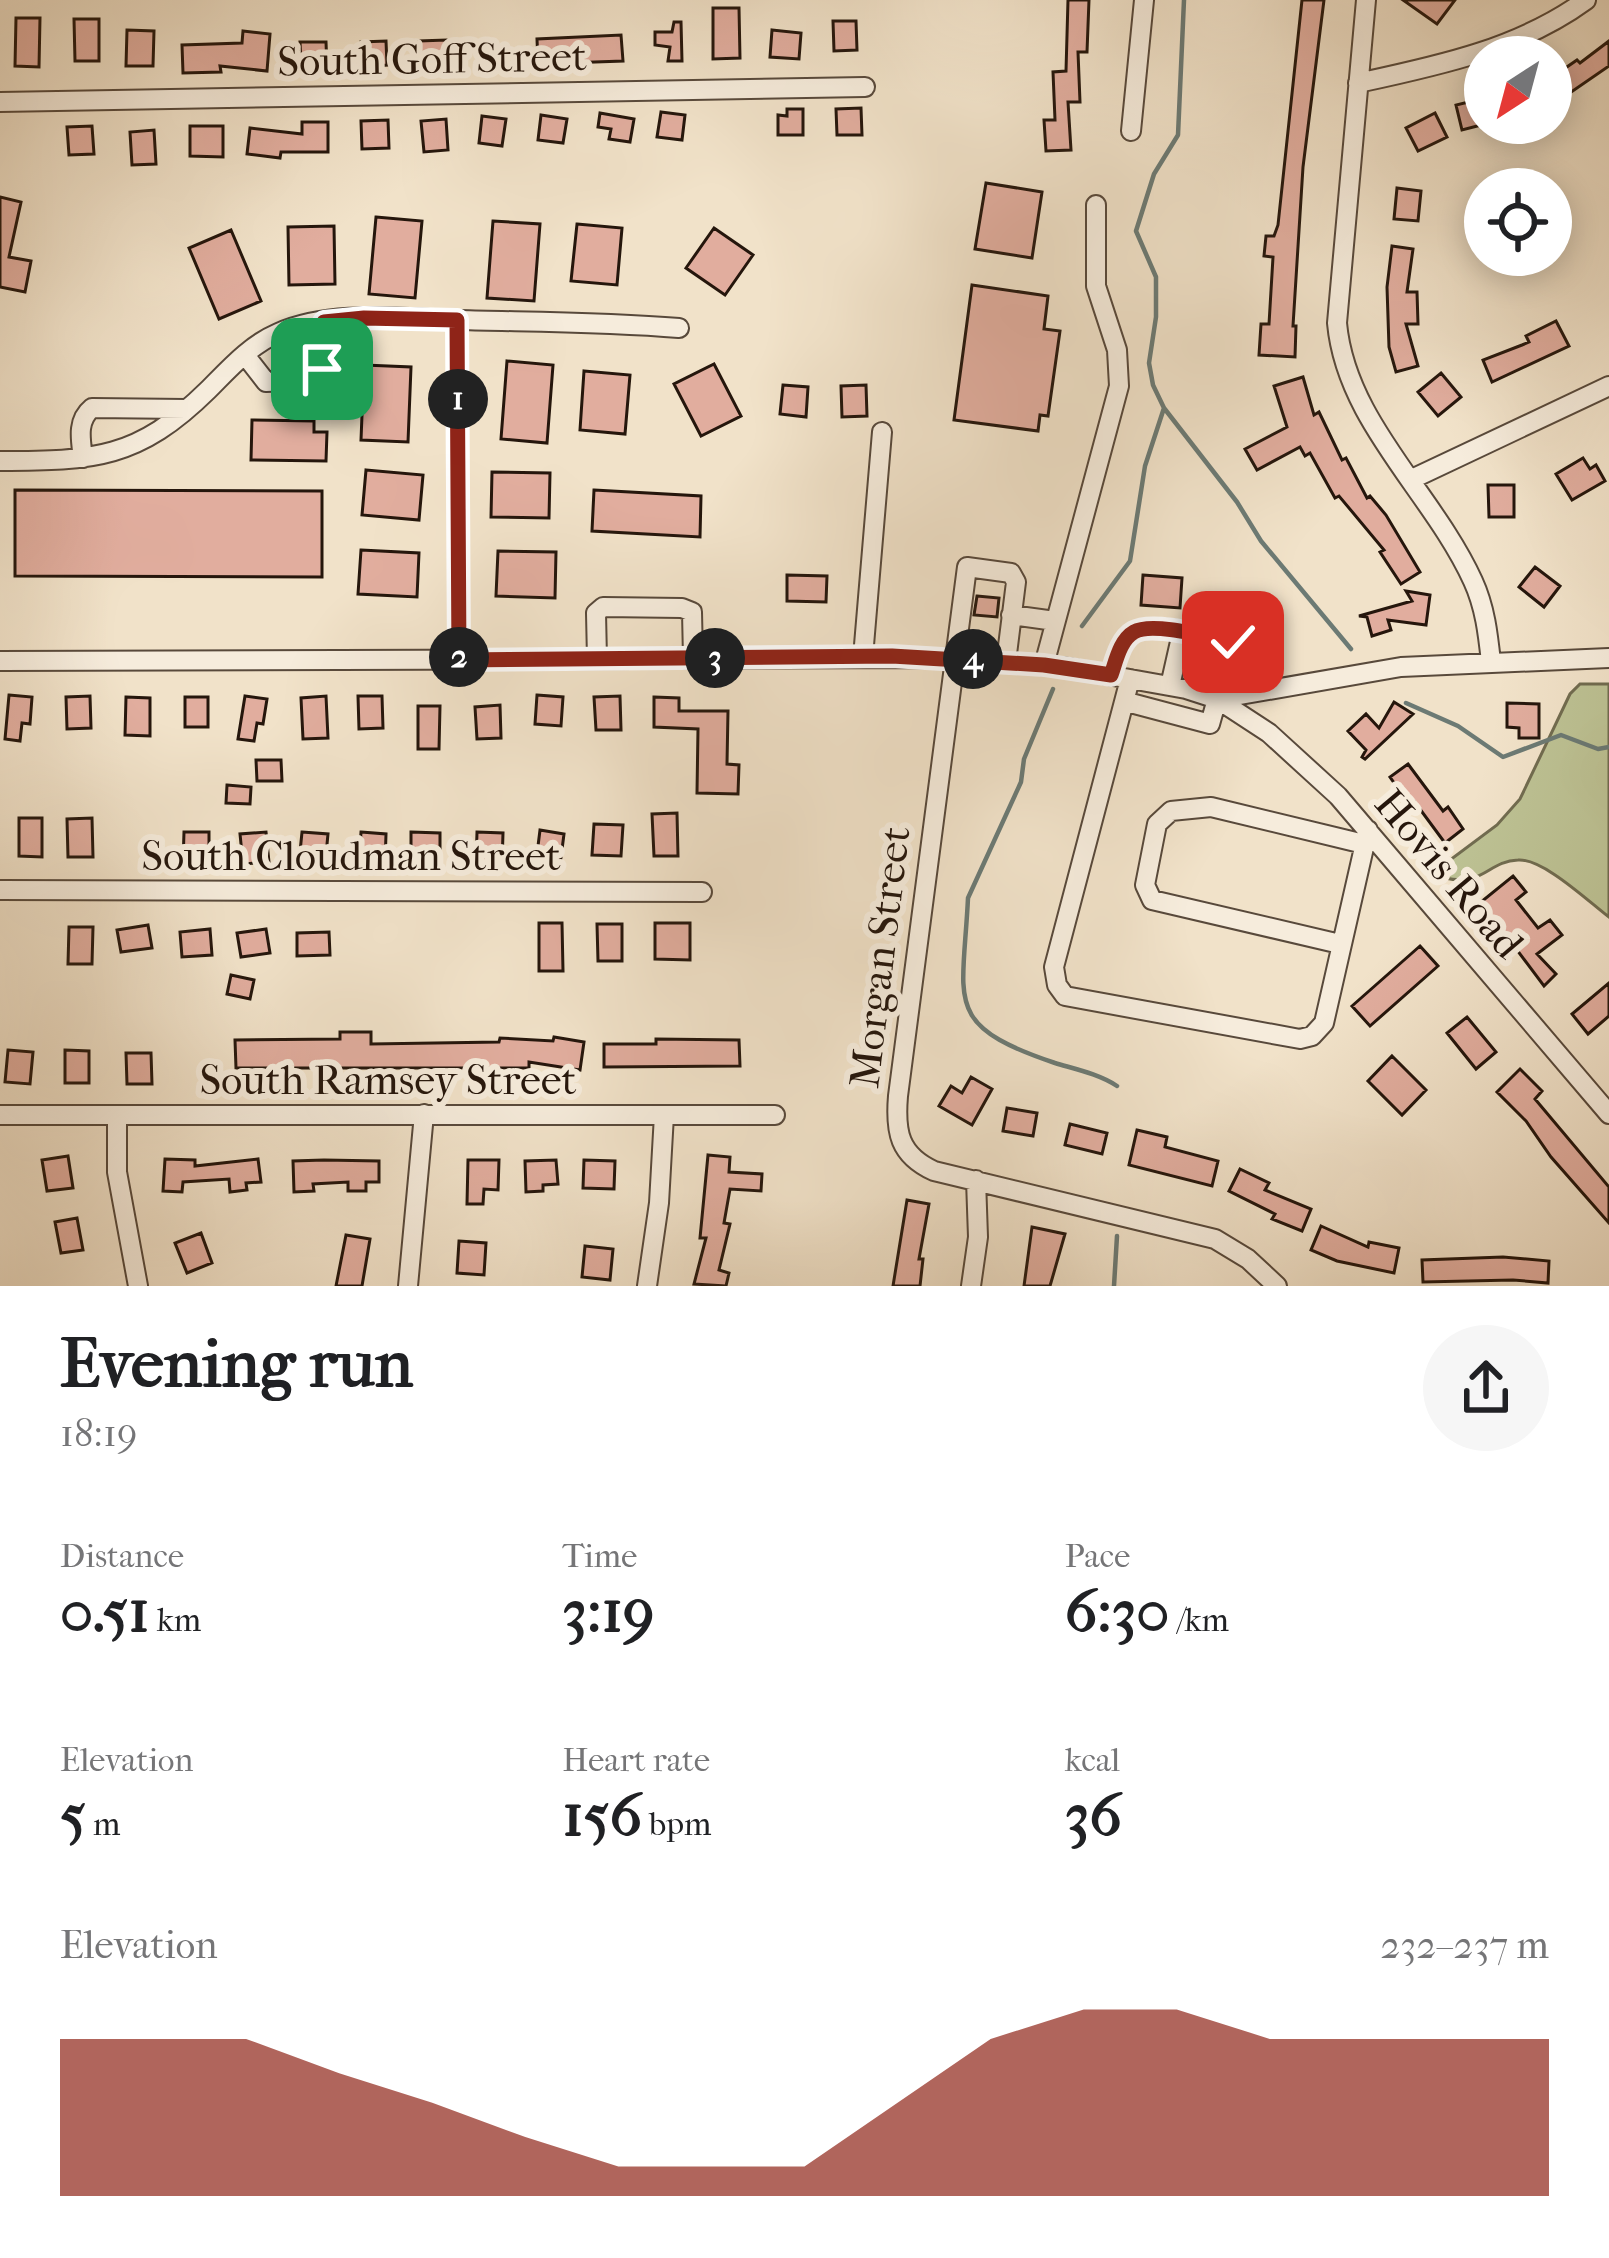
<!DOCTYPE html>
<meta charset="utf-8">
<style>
:root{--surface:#fff;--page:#f6f6f6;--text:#202124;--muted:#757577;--accent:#8f2418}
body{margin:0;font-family:"IM FELL French Canon",serif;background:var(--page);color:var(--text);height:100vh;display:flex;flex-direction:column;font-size:45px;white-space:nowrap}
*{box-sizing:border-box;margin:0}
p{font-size:39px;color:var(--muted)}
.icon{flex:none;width:66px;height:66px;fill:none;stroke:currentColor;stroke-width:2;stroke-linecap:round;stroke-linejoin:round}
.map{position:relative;height:1286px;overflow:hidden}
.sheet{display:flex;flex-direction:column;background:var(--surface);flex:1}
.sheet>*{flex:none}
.needle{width:78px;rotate:216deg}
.fabs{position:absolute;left:1464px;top:36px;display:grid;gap:24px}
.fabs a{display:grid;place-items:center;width:108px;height:108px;border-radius:50%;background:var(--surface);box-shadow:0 6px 30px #0003;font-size:60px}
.pin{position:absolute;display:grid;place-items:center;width:102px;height:102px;color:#fff;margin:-51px;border-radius:24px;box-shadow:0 6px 18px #0006}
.km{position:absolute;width:60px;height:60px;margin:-30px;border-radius:50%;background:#222;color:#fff;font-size:33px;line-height:60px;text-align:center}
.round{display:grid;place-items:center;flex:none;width:126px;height:126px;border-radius:63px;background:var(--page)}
.summary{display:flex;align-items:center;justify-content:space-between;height:204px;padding:0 60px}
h1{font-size:66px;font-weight:800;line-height:90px}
.stats{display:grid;grid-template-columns:repeat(3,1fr);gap:18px;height:204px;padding:12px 60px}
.stats div{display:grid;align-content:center}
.stats b{font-size:60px;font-weight:800}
.stats small{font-size:33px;font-weight:400}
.stats p{font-size:33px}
.chart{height:336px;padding:24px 60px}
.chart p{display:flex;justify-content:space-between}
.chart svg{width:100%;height:216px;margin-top:12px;fill:var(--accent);opacity:.7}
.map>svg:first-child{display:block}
.green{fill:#bdc294;stroke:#716c50;stroke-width:3}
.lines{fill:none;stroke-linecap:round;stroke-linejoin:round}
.stream{stroke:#6c7a74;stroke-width:4.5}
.building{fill:#e1ad9e;stroke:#25160c;stroke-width:3}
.minor-casing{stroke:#58493b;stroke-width:22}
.minor{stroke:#f6ecdc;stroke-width:18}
.route-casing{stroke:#fff;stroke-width:24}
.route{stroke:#8f2418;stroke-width:15}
.labels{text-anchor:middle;stroke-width:12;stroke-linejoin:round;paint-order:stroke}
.street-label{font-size:42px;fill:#25160c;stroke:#f6ecdc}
</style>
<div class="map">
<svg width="1609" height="1286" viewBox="0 0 1609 1286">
<rect width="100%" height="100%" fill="#f1e2c9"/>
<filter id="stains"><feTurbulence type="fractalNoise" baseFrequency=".00167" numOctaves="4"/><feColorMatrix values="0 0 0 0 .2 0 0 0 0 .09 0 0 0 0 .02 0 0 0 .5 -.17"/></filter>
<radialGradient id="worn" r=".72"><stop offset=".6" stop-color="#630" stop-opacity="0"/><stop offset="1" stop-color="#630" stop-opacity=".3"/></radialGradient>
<!-- green -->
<path class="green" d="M 1580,684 L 1609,684 L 1609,917 C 1589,902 1543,858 1518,860 C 1488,861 1484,887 1445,878 L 1446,863 L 1497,825 L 1520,799 L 1570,694 Z"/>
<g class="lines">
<!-- stream -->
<path class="stream" d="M 1184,0 L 1178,135 L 1154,174 L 1136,231 L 1156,277 L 1156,317 L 1149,363 L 1153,385 L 1164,408 L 1237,502 L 1261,541 L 1351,649
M 1082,626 L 1130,561 L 1145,466 L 1164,408
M 1053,689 L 1024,759 L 1021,782 L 968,898 C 963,1003 942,1025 1055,1063 C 1075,1069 1099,1074 1117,1086
M 1406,703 L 1458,726 L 1503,757 L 1561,735 L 1598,749 L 1609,747
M 1114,1286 L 1117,1236"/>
</g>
<!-- building -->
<path class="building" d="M 1068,0 L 1089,0 L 1087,52 L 1078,52 L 1080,102 L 1068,102 L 1071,150 L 1046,151 L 1044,120 L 1055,120 L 1053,72 L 1066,71 Z
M 1302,0 L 1324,0 L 1303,167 L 1293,326 L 1296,326 L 1295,357 L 1259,355 L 1261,324 L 1269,324 L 1273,257 L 1264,256 L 1266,236 L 1274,236 L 1278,225 Z
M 1403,0 L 1455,0 L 1437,24 Z
M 713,8 L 739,8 L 740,58 L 713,59 Z
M 16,18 L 40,18 L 39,67 L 15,66 Z
M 74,19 L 99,19 L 99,61 L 75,61 Z
M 833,21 L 856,21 L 857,50 L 834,51 Z
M 674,22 L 681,22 L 682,61 L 668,61 L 670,47 L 655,45 L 655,32 L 672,32 Z
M 127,30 L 154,31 L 153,66 L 126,66 Z
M 772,30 L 801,33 L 799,59 L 770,57 Z
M 243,31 L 270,34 L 267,71 L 220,66 L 221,72 L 183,73 L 182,45 L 242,43 Z
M 621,35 L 623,61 L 538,64 L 537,39 Z
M 446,40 L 446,66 L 420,66 L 419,41 Z
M 386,41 L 387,65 L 362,67 L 361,42 Z
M 1609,41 L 1609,66 L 1564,97 L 1551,78 L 1577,60 L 1580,63 Z
M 300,42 L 326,42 L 327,69 L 310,70 L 310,62 L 301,62 Z
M 1485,98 L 1485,124 L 1462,130 L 1456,105 Z
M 861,108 L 862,135 L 837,135 L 836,109 Z
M 787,109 L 803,109 L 803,135 L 778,135 L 778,115 L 787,116 Z
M 661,112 L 685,115 L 682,140 L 657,137 Z
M 600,113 L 634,119 L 630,142 L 609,139 L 611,129 L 598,127 Z
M 1435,113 L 1447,137 L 1418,151 L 1406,128 Z
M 541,115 L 567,119 L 563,143 L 538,140 Z
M 482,116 L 506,119 L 502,146 L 479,143 Z
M 446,119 L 448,150 L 424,152 L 421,121 Z
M 388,120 L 389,148 L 362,149 L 361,121 Z
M 302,122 L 328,122 L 328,152 L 281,152 L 280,158 L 247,154 L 250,128 L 302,134 Z
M 92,126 L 94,154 L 69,155 L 67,127 Z
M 190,126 L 223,126 L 223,157 L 190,156 Z
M 154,130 L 156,164 L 132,165 L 130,132 Z
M 986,183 L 1042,192 L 1032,258 L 975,249 Z
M 1397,188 L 1421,191 L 1418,221 L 1394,219 Z
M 0,197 L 21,202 L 9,257 L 31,261 L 25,292 L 0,287 Z
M 376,217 L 422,221 L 415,298 L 369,294 Z
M 493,221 L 540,224 L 534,301 L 487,298 Z
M 577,224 L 622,228 L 617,285 L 571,281 Z
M 334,226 L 335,284 L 289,285 L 288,227 Z
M 714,228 L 753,255 L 725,295 L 686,268 Z
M 231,230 L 261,301 L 219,319 L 189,248 Z
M 1392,246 L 1413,249 L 1407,292 L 1417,292 L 1418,324 L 1406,324 L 1418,366 L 1396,372 L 1389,347 L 1387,287 Z
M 972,285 L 1048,296 L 1044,329 L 1060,331 L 1048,416 L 1040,415 L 1038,431 L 954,420 Z
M 1556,321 L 1569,346 L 1492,382 L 1483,360 L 1522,345 L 1529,342 L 1526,336 Z
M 507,361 L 553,365 L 547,443 L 501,439 Z
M 714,364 L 741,416 L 701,436 L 674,384 Z
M 364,365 L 411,367 L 408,442 L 361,440 Z
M 584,371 L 630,375 L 625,434 L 580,430 Z
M 1441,373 L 1461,397 L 1438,416 L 1418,392 Z
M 1303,377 L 1314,415 L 1319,412 L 1342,460 L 1346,458 L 1367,498 L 1370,496 L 1386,515 L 1420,572 L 1401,584 L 1380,552 L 1384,550 L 1339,496 L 1335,498 L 1310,453 L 1305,456 L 1300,447 L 1257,470 L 1245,449 L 1287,427 L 1274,386 Z
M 783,385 L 808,387 L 806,417 L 780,414 Z
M 866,385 L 867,416 L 842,417 L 841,386 Z
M 252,420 L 314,421 L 314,432 L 327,432 L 326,461 L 251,460 Z
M 1583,458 L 1590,469 L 1596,465 L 1605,481 L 1572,500 L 1556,474 Z
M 366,470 L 423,475 L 419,520 L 362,515 Z
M 492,472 L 550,473 L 549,518 L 491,517 Z
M 1488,485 L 1514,485 L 1514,517 L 1489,517 Z
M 15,490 L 322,491 L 322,577 L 15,576 Z
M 594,490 L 701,496 L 700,537 L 592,531 Z
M 361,550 L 419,553 L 417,597 L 358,594 Z
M 498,551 L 556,552 L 555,598 L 496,596 Z
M 1535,567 L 1560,586 L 1544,607 L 1519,587 Z
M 787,575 L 827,576 L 826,602 L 787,601 Z
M 1143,575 L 1182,578 L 1180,608 L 1141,605 Z
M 1406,591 L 1430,595 L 1426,625 L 1388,620 L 1391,630 L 1372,636 L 1367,617 L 1359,616 L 1412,601 Z
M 977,596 L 999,598 L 997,617 L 974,615 Z
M 9,695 L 32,697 L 30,724 L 22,723 L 20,741 L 5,739 Z
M 537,695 L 563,697 L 561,726 L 535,724 Z
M 90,696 L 91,728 L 67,729 L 66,697 Z
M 245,696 L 267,699 L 263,724 L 257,723 L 254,741 L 238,739 Z
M 326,696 L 328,738 L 303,739 L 301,698 Z
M 358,696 L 382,696 L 383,728 L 359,729 Z
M 620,696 L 621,730 L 596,730 L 594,697 Z
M 126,697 L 150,698 L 150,736 L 125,735 Z
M 185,697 L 208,697 L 208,727 L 185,727 Z
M 654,697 L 679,698 L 679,711 L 728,711 L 727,764 L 739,765 L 738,794 L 697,793 L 698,729 L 654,727 Z
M 1394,702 L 1413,714 L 1365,759 L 1362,757 L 1366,750 L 1348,731 L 1366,714 L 1379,728 Z
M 1507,703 L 1539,704 L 1539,738 L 1519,738 L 1519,728 L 1507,727 Z
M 500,705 L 501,738 L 477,739 L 475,707 Z
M 418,706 L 440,706 L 439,749 L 418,749 Z
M 256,760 L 281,760 L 282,781 L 257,781 Z
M 1408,764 L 1443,811 L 1448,807 L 1463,829 L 1445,843 L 1414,801 L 1409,804 L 1390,777 Z
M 227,785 L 251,787 L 250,804 L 226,803 Z
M 677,813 L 678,856 L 654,856 L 652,814 Z
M 19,818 L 42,818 L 42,857 L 19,856 Z
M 92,818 L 93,857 L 68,857 L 67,819 Z
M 594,824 L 623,825 L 621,856 L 592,855 Z
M 540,830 L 564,834 L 560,865 L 536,862 Z
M 184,832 L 209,832 L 209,863 L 183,863 Z
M 266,832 L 269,862 L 243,864 L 240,834 Z
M 302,832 L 328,834 L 325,865 L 299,862 Z
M 361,832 L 386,834 L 385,864 L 359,863 Z
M 411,832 L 440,833 L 440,853 L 411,853 Z
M 477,832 L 503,833 L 502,865 L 476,865 Z
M 1513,876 L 1526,892 L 1516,900 L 1538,928 L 1550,920 L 1562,935 L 1537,954 L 1556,974 L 1544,986 L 1481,902 Z
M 539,923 L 562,923 L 563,971 L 539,971 Z
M 655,923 L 690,923 L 690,960 L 655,959 Z
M 597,924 L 622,924 L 622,961 L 598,961 Z
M 148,925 L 152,948 L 121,952 L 117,930 Z
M 69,927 L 93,927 L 92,964 L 68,964 Z
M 210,929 L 212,955 L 182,957 L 180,932 Z
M 266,929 L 270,953 L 241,957 L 237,933 Z
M 329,932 L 330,955 L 297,956 L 297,933 Z
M 1420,946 L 1438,966 L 1370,1026 L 1352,1006 Z
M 231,975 L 254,980 L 250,999 L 227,994 Z
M 1609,983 L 1609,1016 L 1588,1034 L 1572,1014 Z
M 1467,1017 L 1496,1052 L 1476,1069 L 1447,1033 Z
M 340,1032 L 371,1032 L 371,1044 L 499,1042 L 500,1038 L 553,1041 L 554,1037 L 584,1042 L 580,1070 L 529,1062 L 529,1068 L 236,1068 L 235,1040 L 340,1039 Z
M 656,1039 L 739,1040 L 740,1066 L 604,1067 L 604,1044 L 656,1044 Z
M 8,1050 L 33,1052 L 30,1084 L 5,1082 Z
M 65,1050 L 89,1051 L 89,1083 L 65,1083 Z
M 126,1053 L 151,1053 L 152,1084 L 127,1084 Z
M 1392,1056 L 1426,1090 L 1402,1115 L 1368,1081 Z
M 1520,1069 L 1542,1091 L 1535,1099 L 1609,1187 L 1609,1223 L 1551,1157 L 1526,1121 L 1497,1092 Z
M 971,1077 L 992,1089 L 972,1125 L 939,1106 L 951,1086 L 962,1093 Z
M 1007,1108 L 1037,1113 L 1033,1136 L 1003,1131 Z
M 1070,1124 L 1107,1133 L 1102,1154 L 1065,1145 Z
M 1137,1130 L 1167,1137 L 1165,1147 L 1218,1161 L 1212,1186 L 1129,1165 Z
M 708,1155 L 730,1157 L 729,1172 L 762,1174 L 761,1191 L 730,1189 L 724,1223 L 730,1224 L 719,1270 L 729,1273 L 726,1286 L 694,1284 L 706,1238 L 700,1238 Z
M 68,1156 L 73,1188 L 47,1191 L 42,1160 Z
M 165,1159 L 195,1160 L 195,1166 L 258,1159 L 261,1182 L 246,1183 L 247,1190 L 230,1192 L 229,1179 L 183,1182 L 182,1192 L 163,1191 Z
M 324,1160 L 379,1161 L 379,1182 L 366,1182 L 366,1191 L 348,1191 L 348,1182 L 313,1184 L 314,1191 L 294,1192 L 293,1161 Z
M 468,1160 L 499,1160 L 498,1190 L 484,1189 L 483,1204 L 467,1204 Z
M 556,1160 L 558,1184 L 543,1185 L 543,1191 L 526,1192 L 525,1161 Z
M 584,1160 L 615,1161 L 614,1189 L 583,1188 Z
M 1240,1169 L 1269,1183 L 1265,1190 L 1311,1209 L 1302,1231 L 1272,1219 L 1275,1214 L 1229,1191 Z
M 907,1200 L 929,1204 L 919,1259 L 923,1259 L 920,1286 L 893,1286 Z
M 77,1218 L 83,1250 L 61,1253 L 55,1222 Z
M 1321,1226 L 1368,1247 L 1369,1242 L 1399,1248 L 1394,1273 L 1337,1261 L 1311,1250 Z
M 1032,1227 L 1065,1234 L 1050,1286 L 1024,1286 Z
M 201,1233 L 212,1263 L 187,1273 L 175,1243 Z
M 346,1235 L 370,1239 L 362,1286 L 336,1286 Z
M 459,1241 L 486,1243 L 484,1275 L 457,1273 Z
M 585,1246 L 613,1249 L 610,1280 L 582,1277 Z
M 1503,1257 L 1549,1261 L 1548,1283 L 1513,1280 L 1423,1282 L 1422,1260 Z"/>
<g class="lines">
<!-- minor casing -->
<g class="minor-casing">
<path id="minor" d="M 1366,0 L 1337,323 C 1346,422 1433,493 1473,581 C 1485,607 1488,634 1491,662
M 1358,83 C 1437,66 1519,49 1586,0
M 0,102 L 865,87
M 1131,131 L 1144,0
M 457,320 L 459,660
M 245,355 L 266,382 L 313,380 L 322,369 L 324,322
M 83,458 C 81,441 76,421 92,408 L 186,409
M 0,461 C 94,461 138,459 208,390 C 229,369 250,345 278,333 C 332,309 403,319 460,320 C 533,322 606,322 679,328
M 1412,479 L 1609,386
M 1011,615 L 1055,621
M 863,657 L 882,432
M 597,659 L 596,613 L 603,607 L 682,608 L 692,612 L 693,658
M 0,661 L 955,658 L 1063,667 L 1186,689 L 1217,699 L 1401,667 L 1609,658
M 1006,662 L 1016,582 L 1011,573 L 967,567 L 898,1096 C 895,1132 899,1155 934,1171 L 1215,1239 L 1248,1259 L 1277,1286
M 1044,665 L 1119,386 L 1117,350 L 1096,286 L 1096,205
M 1111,675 C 1116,661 1120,642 1133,633 C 1154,619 1244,640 1257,662 C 1262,670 1263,682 1266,690
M 1130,679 L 1054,967 L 1057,985 L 1065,996 L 1300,1039 L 1312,1036 L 1324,1023 L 1368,830
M 1170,686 L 1182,633
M 1217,699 L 1269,733 L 1338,796 L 1609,1114
M 1127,702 L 1210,724 L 1217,699
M 0,890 L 702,892
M 1340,944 L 1152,900 L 1145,885 L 1157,824 L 1171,811 L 1211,807 L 1364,844
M 0,1115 L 775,1115
M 117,1116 L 117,1172 L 138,1286
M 408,1286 L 424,1114
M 647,1286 L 659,1203 L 664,1115
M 971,1286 L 978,1237 L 976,1180"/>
</g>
<!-- minor -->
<use href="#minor" class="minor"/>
</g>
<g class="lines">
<!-- route casing -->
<g class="route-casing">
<path id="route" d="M 322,369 L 324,322 L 364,318 L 457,320 L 459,660 L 892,656 L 1044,665 L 1111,675 C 1116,661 1120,640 1134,632 C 1153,621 1211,638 1233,642"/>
</g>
<!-- route -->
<use href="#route" class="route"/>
</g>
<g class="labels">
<!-- street labels -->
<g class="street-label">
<text transform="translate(432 58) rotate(-1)" y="15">South Goff Street</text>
<text x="351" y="870">South Cloudman Street</text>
<text transform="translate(1450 873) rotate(50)" y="15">Hovis Road</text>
<text transform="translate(879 957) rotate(-83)" y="15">Morgan Street</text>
<text x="388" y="1094">South Ramsey Street</text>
</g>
</g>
<rect width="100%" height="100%" filter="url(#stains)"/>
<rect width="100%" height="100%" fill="url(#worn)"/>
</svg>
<div class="fabs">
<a><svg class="needle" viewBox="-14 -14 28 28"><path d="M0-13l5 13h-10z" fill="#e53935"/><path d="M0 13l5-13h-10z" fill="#757577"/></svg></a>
<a><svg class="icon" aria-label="locate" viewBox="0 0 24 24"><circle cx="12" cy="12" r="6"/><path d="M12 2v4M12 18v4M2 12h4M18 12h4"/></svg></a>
</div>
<div class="pin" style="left:322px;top:369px;background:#1e9e55"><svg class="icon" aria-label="arrive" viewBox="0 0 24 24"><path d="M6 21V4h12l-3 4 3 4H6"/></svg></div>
<div class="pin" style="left:1233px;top:642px;background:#d93025"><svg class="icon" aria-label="check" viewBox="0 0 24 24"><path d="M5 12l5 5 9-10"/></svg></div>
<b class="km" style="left:458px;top:399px">1</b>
<b class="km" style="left:459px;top:657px">2</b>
<b class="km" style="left:715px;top:658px">3</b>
<b class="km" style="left:973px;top:659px">4</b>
</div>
<section class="sheet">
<div class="summary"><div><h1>Evening run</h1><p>18:19</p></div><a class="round"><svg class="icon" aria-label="share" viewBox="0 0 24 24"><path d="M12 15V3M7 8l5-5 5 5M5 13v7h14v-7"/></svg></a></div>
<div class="stats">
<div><p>Distance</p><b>0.51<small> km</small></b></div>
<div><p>Time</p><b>3:19</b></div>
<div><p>Pace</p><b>6:30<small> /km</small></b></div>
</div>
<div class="stats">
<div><p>Elevation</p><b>5<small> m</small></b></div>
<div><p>Heart rate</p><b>156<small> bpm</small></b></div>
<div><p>kcal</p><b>36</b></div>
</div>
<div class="chart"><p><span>Elevation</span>232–237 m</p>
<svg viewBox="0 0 160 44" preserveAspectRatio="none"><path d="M0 44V12L10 12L20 12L30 19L40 25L50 32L60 38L70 38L80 38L90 25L100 12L110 6L120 6L130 12L140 12L150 12L160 12V44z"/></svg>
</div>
</section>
